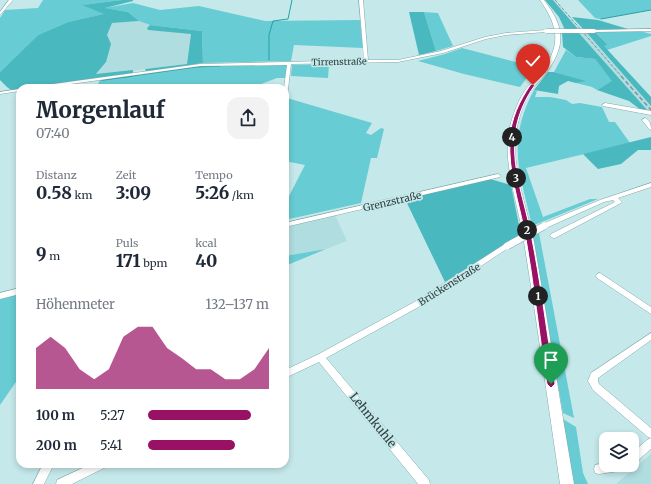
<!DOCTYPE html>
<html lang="de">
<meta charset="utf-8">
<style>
:root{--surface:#fff;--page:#f2f2f3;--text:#1f2937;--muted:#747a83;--accent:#991165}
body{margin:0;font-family:Merriweather,serif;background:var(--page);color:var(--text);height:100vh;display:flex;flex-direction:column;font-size:15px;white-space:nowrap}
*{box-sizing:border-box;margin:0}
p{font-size:13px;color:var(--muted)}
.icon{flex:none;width:22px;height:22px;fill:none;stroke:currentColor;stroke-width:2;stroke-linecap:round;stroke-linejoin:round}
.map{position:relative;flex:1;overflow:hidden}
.side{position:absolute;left:16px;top:84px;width:273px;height:384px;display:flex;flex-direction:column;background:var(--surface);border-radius:12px;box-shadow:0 2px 6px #0003}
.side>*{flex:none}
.fabs{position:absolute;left:599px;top:432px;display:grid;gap:8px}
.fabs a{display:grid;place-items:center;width:40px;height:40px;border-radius:8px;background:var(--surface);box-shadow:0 2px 6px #0003;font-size:20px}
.pin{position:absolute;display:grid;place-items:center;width:34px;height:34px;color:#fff;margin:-41px -17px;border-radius:50% 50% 50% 0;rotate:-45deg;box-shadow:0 0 4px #0007}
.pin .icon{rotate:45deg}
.km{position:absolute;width:20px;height:20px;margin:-10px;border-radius:50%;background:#222;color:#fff;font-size:11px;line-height:20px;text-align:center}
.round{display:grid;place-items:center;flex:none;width:42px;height:42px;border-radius:12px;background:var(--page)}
.head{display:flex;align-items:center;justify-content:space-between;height:68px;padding:0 20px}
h1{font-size:22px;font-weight:800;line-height:30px}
.stats{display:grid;grid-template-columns:repeat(3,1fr);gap:6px;height:68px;padding:4px 20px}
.stats div{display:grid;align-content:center}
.stats b{font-size:17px;font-weight:800}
.stats small{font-size:11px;font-weight:400}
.stats p{font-size:11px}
.chart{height:112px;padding:8px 20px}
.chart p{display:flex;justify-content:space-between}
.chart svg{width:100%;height:72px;margin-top:4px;fill:var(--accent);opacity:.7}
ul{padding:0 20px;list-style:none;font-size:13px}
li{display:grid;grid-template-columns:64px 48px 1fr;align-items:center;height:30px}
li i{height:10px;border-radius:5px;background:var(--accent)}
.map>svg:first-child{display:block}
.built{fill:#b0dde0}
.green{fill:#67ccd3}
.forest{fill:#49b8bf}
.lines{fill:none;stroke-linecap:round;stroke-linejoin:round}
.stream-far1{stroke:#289fa6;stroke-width:1}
.stream{stroke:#289fa6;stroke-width:1.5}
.minor-casing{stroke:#86a8aa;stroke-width:1}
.major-casing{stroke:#86a8aa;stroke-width:1}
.minor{fill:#fff;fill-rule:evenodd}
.major{fill:#fff;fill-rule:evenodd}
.rail-far1{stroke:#7d9597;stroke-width:1;stroke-dasharray:3.5 1.5;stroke-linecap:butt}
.rail{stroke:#7d9597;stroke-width:1.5;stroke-dasharray:4.5 2.5;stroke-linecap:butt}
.minor-bridge-far1-casing{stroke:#86a8aa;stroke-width:5;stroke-linecap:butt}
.minor-bridge-casing{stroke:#86a8aa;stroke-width:8;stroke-linecap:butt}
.minor-bridge-far1{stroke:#fff;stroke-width:4}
.minor-bridge{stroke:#fff;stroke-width:7}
.route{fill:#991165;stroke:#fff}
.labels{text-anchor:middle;stroke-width:3.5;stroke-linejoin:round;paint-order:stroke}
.far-street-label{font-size:9px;fill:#324041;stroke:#c5e8ea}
.street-label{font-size:10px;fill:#324041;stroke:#c5e8ea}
.near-street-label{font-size:12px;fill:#324041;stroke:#c5e8ea}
</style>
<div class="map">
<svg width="651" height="484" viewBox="0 0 651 484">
<rect width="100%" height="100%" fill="#c5e8ea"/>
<!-- built -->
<path class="built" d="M 139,21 L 150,25 L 147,28 L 148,30 L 191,33 L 187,64 L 96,75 L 106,62 L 107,35 L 112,23 Z
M 578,32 L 586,32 L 651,106 L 651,112 L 648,111 Z
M 335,215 L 347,241 L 326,249 L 285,256 L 285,226 Z
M 651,454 L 651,484 L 617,484 L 617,483 Z"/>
<!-- green -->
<path class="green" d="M 43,0 L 122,0 L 83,5 L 105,14 L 68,22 L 38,35 L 0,72 L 0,18 L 5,10 L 38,8 Z
M 578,0 L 651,0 L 651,10 L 600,19 L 595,18 Z
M 133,3 L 160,10 L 199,6 L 265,21 L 360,20 L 363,48 L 294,45 L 291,61 L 203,63 L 202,31 L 150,25 L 139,21 L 128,12 L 104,8 Z
M 424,12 L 438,13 L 453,46 L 436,51 Z
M 640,31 L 651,34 L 651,36 L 607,50 L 603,46 L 608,45 L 595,32 Z
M 462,48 L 535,67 L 520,87 L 464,74 L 418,61 L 445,54 Z
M 566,50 L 576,57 L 595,59 L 613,81 L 597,90 L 592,87 L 576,83 L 584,81 L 554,72 Z
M 288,64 L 286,78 L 277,78 L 261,84 L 260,88 L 96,88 L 100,80 L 199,66 Z
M 329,64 L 328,78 L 291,76 L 292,65 Z
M 534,90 L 537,91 L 535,97 L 550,97 L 566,100 L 572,104 L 580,103 L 602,107 L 609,122 L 615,122 L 630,143 L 526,168 L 543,217 L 590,199 L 598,199 L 532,226 C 520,172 506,143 534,90 Z
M 287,98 L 372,123 L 366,133 L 371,135 L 381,128 L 384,129 L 377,158 L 371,158 L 361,203 L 285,220 L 285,204 L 305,165 L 285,161 L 285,101 Z
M 539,233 L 574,418 L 563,413 L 532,237 Z
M 326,249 L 285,266 L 285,256 Z
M 20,293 L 20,376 L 0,405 L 0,298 Z
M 563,419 L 576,427 L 583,473 L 588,484 L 573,484 Z"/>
<!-- forest -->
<path class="forest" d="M 122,0 L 133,0 L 133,1 L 105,8 L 128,12 L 139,21 L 112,23 L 107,35 L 111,44 L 106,62 L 96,74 L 133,70 L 133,73 L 11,90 L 7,87 L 0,80 L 0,72 L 38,35 L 68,22 L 104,14 L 82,5 Z
M 545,0 L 553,0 L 579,30 L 565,30 L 559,17 Z
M 409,12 L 424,12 L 436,51 L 419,55 Z
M 572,17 L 598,20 L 628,29 L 584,30 Z
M 150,25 L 202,31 L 203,63 L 146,72 L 145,69 L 187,64 L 191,34 L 148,30 L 147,28 Z
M 562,32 L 578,32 L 648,111 L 641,110 L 629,101 L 597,90 L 612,81 L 595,59 L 576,57 L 563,47 Z
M 586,32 L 595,32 L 608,45 L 604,46 L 651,97 L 651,106 Z
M 548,72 L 554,72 L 586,81 L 576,83 L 568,81 L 559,86 L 558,94 L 534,90 Z
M 651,137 L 651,150 L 638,150 L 621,164 L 598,169 L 583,154 Z
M 490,179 L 511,185 L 521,235 L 445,282 L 405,199 Z"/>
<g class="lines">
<!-- stream-far1 -->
<path class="stream-far1" d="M 601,19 L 651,10
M 269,60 L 269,35 L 273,21 L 288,19 L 292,0
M 125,77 L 196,67 L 220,66"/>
<!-- stream -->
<path class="stream" d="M 102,80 L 132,76"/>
<!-- minor casing -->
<g class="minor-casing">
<path id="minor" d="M 9,0 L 13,0 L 0,15 L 0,12 Z
M 359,0 L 363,0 L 368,60 L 398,60 L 441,51 L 485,37 L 506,33 L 546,30 L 548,31 L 546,32 L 506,35 L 486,39 L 443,53 L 398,62 L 291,64 L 287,97 L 285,98 L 285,88 L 284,88 L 287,65 L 200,66 L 42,88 L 30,88 L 32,87 L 200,64 L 364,60 Z
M 651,29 L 651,31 L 594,32 L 592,31 L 594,30 Z
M 20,89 L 20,91 L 0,94 L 0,92 Z
M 605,103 L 651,111 L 651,115 L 603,106 L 602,105 Z
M 645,118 C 650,120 651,125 651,130 L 649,129 L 642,120 Z
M 498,174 L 501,176 L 500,177 L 285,227 L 285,223 Z
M 651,183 L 651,187 L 618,198 L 622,202 L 621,203 L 555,238 L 553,238 L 550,236 L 551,234 L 615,202 L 613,200 L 604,202 L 546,228 L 542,228 L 541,226 L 542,224 L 600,200 Z
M 505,244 L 509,244 L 511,246 L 424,304 L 326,358 L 429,480 L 430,484 L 418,484 L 319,362 L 285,378 L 285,370 L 317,355 L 418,300 Z
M 600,273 L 651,307 L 651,314 L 597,278 L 596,276 L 597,274 Z
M 20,288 L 20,294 L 0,299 L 0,293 Z
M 651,333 L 651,340 L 598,378 L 598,381 L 599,384 L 651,428 L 651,449 L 636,462 L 632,464 L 632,453 L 647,440 L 651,438 L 648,437 L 593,390 L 588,381 L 591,373 Z
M 606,463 L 606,465 L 631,465 L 630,468 L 626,470 L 599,474 L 595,473 L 594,469 L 595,465 Z
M 43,464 L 54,464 L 44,484 L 33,484 Z
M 91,464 L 107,464 L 106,467 L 72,484 L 56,484 L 57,480 Z"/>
</g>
<!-- major casing -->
<g class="major-casing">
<path id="major" d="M 540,0 L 544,0 C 565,27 566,46 546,73 C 541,80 535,85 530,92 C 522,105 517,123 515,138 C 513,173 527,208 534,242 C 548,323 560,403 574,484 L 560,484 C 548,403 537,322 524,242 C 519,207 505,172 508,137 C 510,122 516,105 524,92 C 529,84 536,78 542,71 C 562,44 558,26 540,0 Z"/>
</g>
<!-- minor -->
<use href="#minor" class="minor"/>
<!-- major -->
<use href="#major" class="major"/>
<!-- rail-far1 -->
<path class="rail-far1" d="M 555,0 L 622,77"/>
<!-- rail -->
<path class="rail" d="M 621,76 L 651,110"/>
<!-- minor-bridge-far1 casing -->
<g class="minor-bridge-far1-casing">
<path id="minor-bridge-far1" d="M 546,31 L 594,31"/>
</g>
<!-- minor-bridge casing -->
<g class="minor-bridge-casing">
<path id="minor-bridge" d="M 507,246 L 544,226"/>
</g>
<!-- minor-bridge-far1 -->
<use href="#minor-bridge-far1" class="minor-bridge-far1"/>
<!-- minor-bridge -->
<use href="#minor-bridge" class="minor-bridge"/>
</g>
<!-- route -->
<path class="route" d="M 531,84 L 535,85 C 524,100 516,119 515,138 C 512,170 525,203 531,234 C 541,284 547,334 555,384 L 551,388 L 547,384 C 539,334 534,283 525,233 C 519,203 508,171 510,140 C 510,120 520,100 531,84 Z"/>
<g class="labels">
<!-- far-street labels -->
<g class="far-street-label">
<text transform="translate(339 62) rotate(-1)" y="3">Tirrenstraße</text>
</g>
<!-- street labels -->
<g class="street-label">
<text transform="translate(392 201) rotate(-13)" y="4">Grenzstraße</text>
<text transform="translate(449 284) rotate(-32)" y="4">Brückenstraße</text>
</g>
<!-- near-street labels -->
<g class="near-street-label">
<text transform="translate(373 420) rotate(51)" y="4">Lehmkuhle</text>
</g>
</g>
</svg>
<div class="fabs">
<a><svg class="icon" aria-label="layers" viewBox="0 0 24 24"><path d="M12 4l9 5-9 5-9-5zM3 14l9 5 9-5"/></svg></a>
</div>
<div class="pin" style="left:551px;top:384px;background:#1e9e55"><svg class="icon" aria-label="arrive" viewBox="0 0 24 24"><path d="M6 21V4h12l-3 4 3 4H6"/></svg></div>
<div class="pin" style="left:533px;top:85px;background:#d93025"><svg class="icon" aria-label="check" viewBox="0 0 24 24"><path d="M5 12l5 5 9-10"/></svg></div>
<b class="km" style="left:538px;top:296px">1</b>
<b class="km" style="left:527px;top:230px">2</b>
<b class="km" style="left:516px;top:178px">3</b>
<b class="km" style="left:512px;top:137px">4</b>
<section class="side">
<div class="head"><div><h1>Morgenlauf</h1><p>07:40</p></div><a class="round"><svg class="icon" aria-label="share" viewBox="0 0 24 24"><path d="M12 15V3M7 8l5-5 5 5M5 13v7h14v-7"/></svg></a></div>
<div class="stats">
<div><p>Distanz</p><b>0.58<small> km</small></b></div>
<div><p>Zeit</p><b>3:09</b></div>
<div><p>Tempo</p><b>5:26<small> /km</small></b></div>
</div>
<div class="stats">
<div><b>9<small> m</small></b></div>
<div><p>Puls</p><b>171<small> bpm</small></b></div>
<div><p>kcal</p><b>40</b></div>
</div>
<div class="chart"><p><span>Höhenmeter</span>132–137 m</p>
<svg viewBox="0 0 160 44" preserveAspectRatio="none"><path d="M0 44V19L10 12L20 19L30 32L40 38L50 32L60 12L70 6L80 6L90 19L100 25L110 32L120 32L130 38L140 38L150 32L160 19V44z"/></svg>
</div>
<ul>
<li><b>100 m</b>5:27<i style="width:85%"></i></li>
<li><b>200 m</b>5:41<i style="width:72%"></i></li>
</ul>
</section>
</div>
